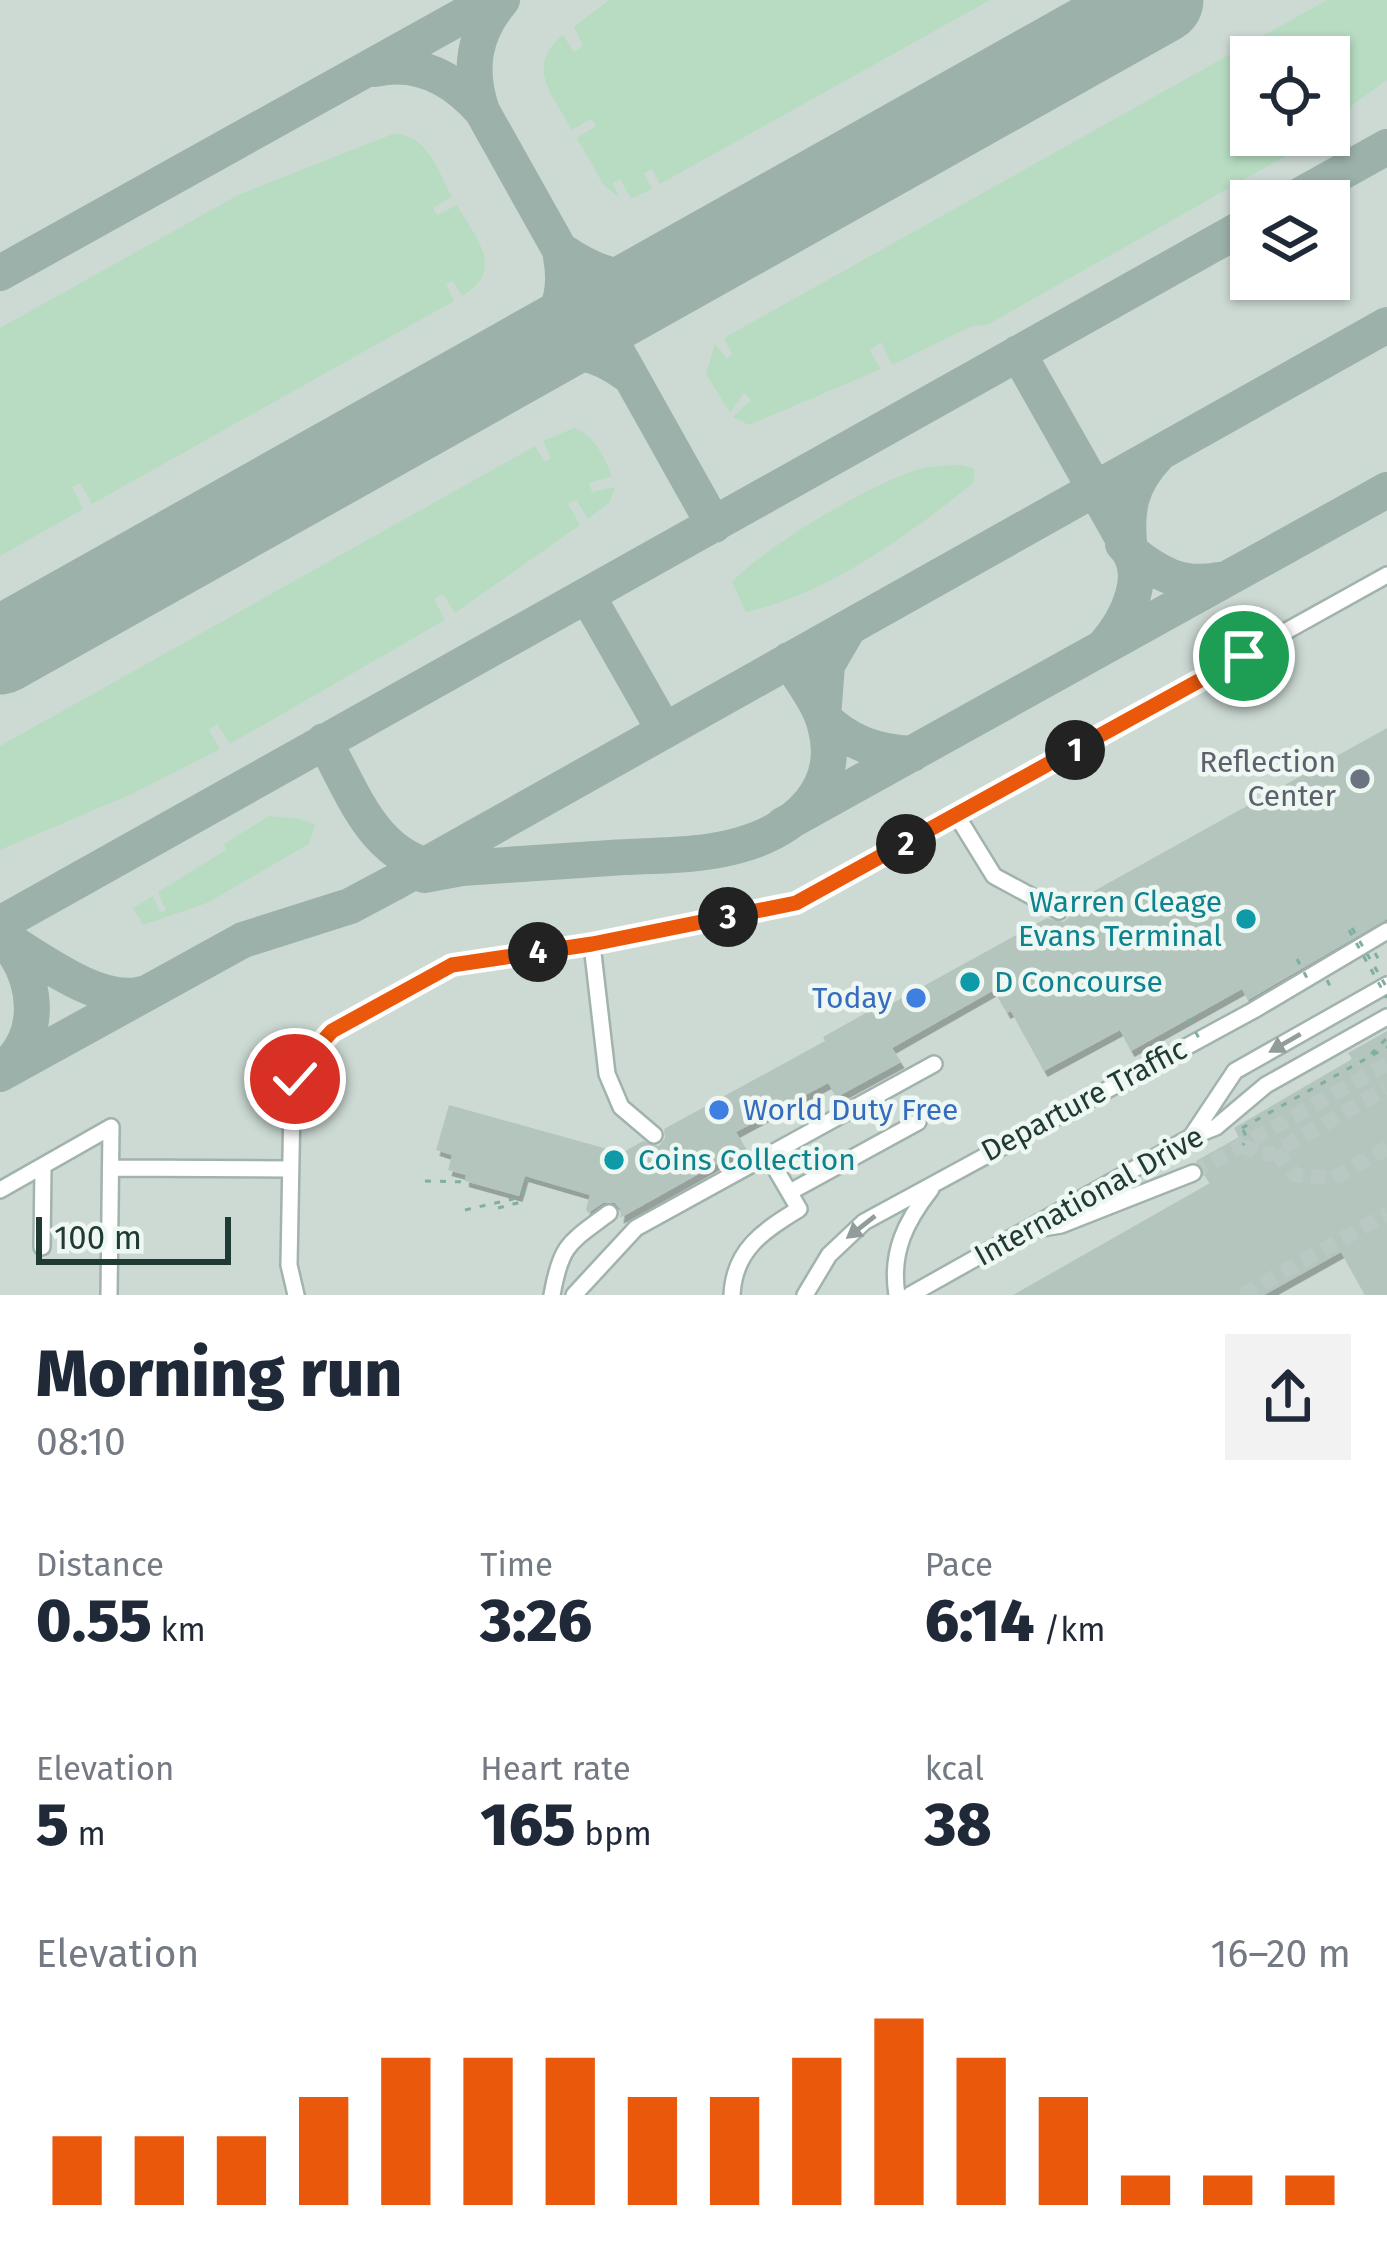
<!DOCTYPE html>
<meta charset="utf-8">
<style>
:root{--surface:#fff;--page:#f2f2f3;--text:#1f2937;--muted:#747a83;--accent:#ea580c}
body{margin:0;font-family:"Fira Sans",sans-serif;background:var(--page);color:var(--text);height:100vh;display:flex;flex-direction:column;font-size:45px;white-space:nowrap}
*{box-sizing:border-box;margin:0}
p{font-size:39px;color:var(--muted)}
.icon{flex:none;width:66px;height:66px;fill:none;stroke:currentColor;stroke-width:2;stroke-linecap:round;stroke-linejoin:round}
.map{position:relative;height:1295px;overflow:hidden}
.sheet{display:flex;flex-direction:column;background:var(--surface);flex:1}
.sheet>*{flex:none}
.buttons{position:absolute;left:1230px;top:36px;display:grid;gap:24px}
.buttons a{display:grid;place-items:center;width:120px;height:120px;border-radius:0px;background:var(--surface);box-shadow:0 3px 9px #0004;font-size:60px}
.scale{position:absolute;left:36px;bottom:30px;width:195px;box-sizing:border-box;padding-left:12px;border:6px solid #203b34;border-top:0;font-size:33px;line-height:42px;white-space:nowrap;color:#203b34;-webkit-text-stroke:9px #eff7f3;paint-order:stroke}
.pin{position:absolute;display:grid;place-items:center;width:102px;height:102px;color:#fff;margin:-51px;border:6px solid #fff;border-radius:50%;box-shadow:0 3px 12px #0007}
.km{position:absolute;width:60px;height:60px;margin:-30px;border-radius:50%;background:#222;color:#fff;font-size:33px;line-height:60px;text-align:center}
.round{display:grid;place-items:center;flex:none;width:126px;height:126px;border-radius:0px;background:var(--page)}
.overview{display:flex;align-items:center;justify-content:space-between;height:204px;padding:0 36px}
h1{font-size:66px;font-weight:800;line-height:90px}
.stats{display:grid;grid-template-columns:repeat(3,1fr);gap:18px;height:204px;padding:12px 36px}
.stats div{display:grid;align-content:center}
.stats b{font-size:60px;font-weight:800}
.stats small{font-size:33px;font-weight:400}
.stats p{font-size:33px}
.chart{height:336px;padding:24px 36px}
.chart p{display:flex;justify-content:space-between}
.chart svg{width:100%;height:216px;margin-top:12px;stroke:var(--accent);stroke-width:6}
.map>svg:first-child{display:block}
.built{fill:#cddad4;fill-rule:evenodd}
.green{fill:#b7dcc2}
.lines{fill:none;stroke-linecap:round;stroke-linejoin:round}
.taxiway{stroke:#9cb1aa;stroke-width:36}
.runway{stroke:#9cb1aa;stroke-width:87}
.building{fill:#b4c5be;filter:url(#shadow)}
.minor-tunnel{stroke:#b9c8c2;stroke-width:15;stroke-dasharray:15 8;stroke-linecap:butt}
.minor-casing{stroke:#a2b3ad;stroke-width:20}
.path{stroke:#7fafa0;stroke-width:3;stroke-dasharray:6 9;stroke-linecap:butt}
.minor{stroke:#fff;stroke-width:15}
.path-bridge{stroke:#7fafa0;stroke-width:3;stroke-dasharray:6 9;stroke-linecap:butt}
.oneway{fill:#909d9a}
.route-casing{stroke:#fff;stroke-width:24}
.route{stroke:#ea580c;stroke-width:15}
.worship-dot{fill:#6b7280;stroke:#eff7f3;stroke-width:4.5}
.culture-dot{fill:#0f9aa8;stroke:#eff7f3;stroke-width:4.5}
.shop-dot{fill:#3f7fe0;stroke:#eff7f3;stroke-width:4.5}
.labels{text-anchor:middle;stroke-width:9;stroke-linejoin:round;paint-order:stroke}
.worship-label{font-size:30px;fill:#5b616d;stroke:#eff7f3;text-anchor:end}
.culture-label{font-size:30px;fill:#0d838f;stroke:#eff7f3;text-anchor:start}
.shop-label{font-size:30px;fill:#366cbe;stroke:#eff7f3;text-anchor:end}
.street-label{font-size:30px;fill:#203b34;stroke:#eff7f3}
</style>
<div class="map">
<svg width="1387" height="1295" viewBox="0 0 1387 1295">
<defs>
<filter id="shadow"><feDropShadow dx="3.5" dy="6" stdDeviation="0" flood-color="#0004"/></filter>
</defs>
<rect width="100%" height="100%" fill="#dfebe6"/>
<!-- built -->
<path class="built" d="M 0,0 L 1387,0 L 1387,1295 L 0,1295 ZM 1251,57 L 1329,57 L 1329,135 L 1251,135 ZM 1251,201 L 1329,201 L 1329,279 L 1251,279 Z"/>
<!-- green -->
<path class="green" d="M 609,0 L 990,0 L 660,184 L 652,169 L 644,173 L 652,189 L 631,199 L 620,179 L 613,183 L 619,198 L 603,184 L 577,138 L 596,126 L 591,119 L 572,130 C 553,95 524,67 563,35 L 574,52 L 583,46 L 574,27 Z
M 1327,0 L 1387,0 L 1387,80 L 1329,122 L 1329,57 L 1251,57 L 1251,135 L 1311,135 L 1293,152 L 987,325 L 972,326 L 892,365 L 881,342 L 870,351 L 881,369 L 749,425 L 733,417 L 751,400 L 744,393 L 730,413 L 706,374 L 715,344 L 727,359 L 732,354 L 724,338 Z
M 393,134 C 427,133 438,171 452,197 L 433,208 L 437,215 L 457,205 C 476,239 507,270 462,296 L 453,281 L 446,284 L 454,301 L 92,504 L 80,483 L 72,487 L 83,509 L 0,556 L 0,328 L 240,194 Z
M 574,428 C 594,434 605,458 612,476 L 589,483 L 592,492 L 615,487 L 610,502 L 588,519 L 576,500 L 568,504 L 580,525 L 455,613 L 443,594 L 434,599 L 445,620 L 230,744 L 217,724 L 209,730 L 220,749 L 134,793 L 0,850 L 0,746 L 535,446 L 544,461 L 551,458 L 543,441 Z
M 962,465 L 975,469 L 973,483 C 912,533 824,596 746,612 L 732,582 C 767,545 867,486 916,470 C 930,465 948,466 962,465 Z
M 269,816 L 301,819 L 315,825 L 309,844 L 207,903 L 143,925 L 133,908 L 153,896 L 160,912 L 166,911 L 158,892 L 226,850 L 224,844 Z"/>
<g class="lines">
<!-- taxiway -->
<path class="taxiway" d="M 502,0 C 473,34 468,70 482,111 L 714,525
M 375,69 C 418,59 454,79 482,111
M 1290,201 L 1387,147
M 562,251 C 597,275 625,283 668,276
M 0,273 L 491,0
M 1018,353 L 1130,551
M 526,356 C 554,326 569,298 561,257
M 526,356 C 567,347 595,350 628,375
M 1157,456 C 1129,485 1125,513 1130,551 C 1158,574 1182,587 1219,580
M 587,595 L 664,730
M 848,629 L 827,665 L 823,717 C 848,743 877,752 912,754
M 1105,645 C 1126,621 1152,572 1123,544
M 324,741 C 354,794 373,858 440,869
M 783,825 L 1387,490
M 424,875 L 462,868 C 512,865 561,861 610,858 C 652,855 699,857 740,845 C 796,829 843,788 825,725 C 819,702 801,680 789,660
M 0,924 L 1251,223
M 0,935 C 37,957 99,1006 142,994
M 1,1071 C 45,1036 38,979 5,940
M 0,1074 L 243,940 L 350,906 L 397,881 L 1387,325"/>
<!-- runway -->
<path class="runway" d="M 0,651 L 1160,0"/>
</g>
<!-- building -->
<path class="building" d="M 1387,728 L 1387,919 L 1248,1000 L 1242,989 L 1131,1051 L 1120,1030 L 1044,1071 L 1011,1011 L 1007,1013 L 994,990 L 892,1048 L 901,1062 L 837,1097 L 828,1083 L 736,1132 L 745,1148 L 620,1218 L 621,1210 L 615,1203 L 603,1203 L 588,1213 L 586,1209 L 590,1195 L 525,1176 L 519,1196 L 465,1181 L 466,1175 L 448,1170 L 452,1155 L 436,1150 L 449,1105 L 622,1153 L 643,1141 L 659,1146 L 665,1138 L 664,1129 L 825,1041 L 823,1037 L 871,1010 L 873,1014 L 1047,918 L 1064,922 L 1070,916 L 1069,905 Z
M 1387,1031 L 1387,1295 L 1365,1295 L 1341,1252 L 1264,1295 L 1013,1295 L 1210,1183 L 1196,1161 L 1239,1137 L 1234,1128 L 1352,1059 L 1348,1053 Z"/>
<g class="lines">
<!-- minor-tunnel -->
<path class="minor-tunnel" d="M 1243,1145 L 1260,1156 L 1276,1152 L 1385,1089
M 1276,1152 L 1295,1175 L 1334,1178 L 1387,1148
M 1193,1173 L 1387,1064
M 1242,1295 L 1387,1214"/>
<!-- minor casing -->
<g class="minor-casing">
<path id="minor" d="M 957,816 L 994,876 L 1059,911
M 592,945 L 607,1074 L 621,1107 L 654,1135
M 1191,1137 L 1235,1071 L 1387,985
M 112,1168 L 288,1169
M 0,1190 L 111,1127 L 109,1295
M 790,1192 L 918,1122
M 1037,1229 L 1061,1225 L 1193,1173
M 42,1247 L 43,1166
M 296,1295 L 289,1265 L 292,1102 L 295,1079 L 304,1062 L 332,1031 L 453,966 L 592,945 L 797,903 L 1387,575
M 552,1295 C 561,1244 569,1243 609,1213
M 574,1295 L 636,1228 L 934,1064
M 732,1295 C 734,1250 763,1231 799,1209 L 768,1156
M 805,1295 L 829,1255 L 864,1222 L 1254,1010 L 1387,931
M 897,1295 C 890,1252 906,1221 931,1189
M 910,1295 L 1191,1137 L 1216,1127 L 1266,1085 L 1387,1017"/>
</g>
<!-- path -->
<path class="path" d="M 1375,953 L 1382,965
M 1327,980 L 1333,992
M 1371,1054 L 1387,1038
M 1242,1128 L 1387,1047
M 1243,1130 L 1247,1138 L 1243,1145
M 425,1181 L 468,1182
M 498,1208 L 521,1202 L 528,1177
M 465,1210 L 513,1199 L 514,1195"/>
<!-- minor -->
<use href="#minor" class="minor"/>
<!-- path-bridge -->
<path class="path-bridge" d="M 1352,928 L 1387,988
M 1349,930 L 1387,998
M 1297,959 L 1307,978
M 1188,1019 L 1199,1038"/>
</g>
<!-- one-way arrows -->
<defs><path id="oneway-solid" d="M-6-.8H1V-3.2L6.5 0L1 3.2V.8H-6Z" transform="scale(3)"/></defs>
<g class="oneway">
<use href="#oneway-solid" transform="translate(1285 1043) rotate(150)"/>
<use href="#oneway-solid" transform="translate(861 1227) rotate(142)"/>
</g>
<g class="lines">
<!-- route casing -->
<g class="route-casing">
<path id="route" d="M 295,1079 L 304,1062 L 332,1031 L 452,965 L 592,944 L 796,903 L 1244,656"/>
</g>
<!-- route -->
<use href="#route" class="route"/>
</g>
<!-- markers -->
<circle class="worship-dot" cx="1360" cy="779" r="12"/>
<g class="culture-dot">
<circle cx="1246" cy="919" r="12"/>
<circle cx="970" cy="982" r="12"/>
<circle cx="614" cy="1160" r="12"/>
</g>
<g class="shop-dot">
<circle cx="916" cy="998" r="12"/>
<circle cx="719" cy="1110" r="12"/>
</g>
<g class="labels">
<!-- worship labels -->
<g class="worship-label">
<text x="1336" y="772">Reflection<tspan x="1336" dy="34">Center</tspan></text>
</g>
<!-- culture labels -->
<g class="culture-label">
<text x="1222" y="912" text-anchor="end">Warren Cleage<tspan x="1222" dy="34">Evans Terminal</tspan></text>
<text x="994" y="992">D Concourse</text>
<text x="638" y="1170">Coins Collection</text>
</g>
<!-- shop labels -->
<g class="shop-label">
<text x="892" y="1008">Today</text>
<text x="743" y="1120" text-anchor="start">World Duty Free</text>
</g>
<!-- street labels -->
<g class="street-label">
<text transform="translate(1084 1100) rotate(-28)" y="10">Departure Traffic</text>
<text transform="translate(1089 1196) rotate(-29)" y="10">International Drive</text>
</g>
</g>
</svg>
<div class="buttons">
<a><svg class="icon" aria-label="locate" viewBox="0 0 24 24"><circle cx="12" cy="12" r="6"/><path d="M12 2v4M12 18v4M2 12h4M18 12h4"/></svg></a>
<a><svg class="icon" aria-label="layers" viewBox="0 0 24 24"><path d="M12 4l9 5-9 5-9-5zM3 14l9 5 9-5"/></svg></a>
</div>
<div class="scale">100 m</div>
<div class="pin" style="left:1244px;top:656px;background:#1e9e55"><svg class="icon" aria-label="arrive" viewBox="0 0 24 24"><path d="M6 21V4h12l-3 4 3 4H6"/></svg></div>
<div class="pin" style="left:295px;top:1079px;background:#d93025"><svg class="icon" aria-label="check" viewBox="0 0 24 24"><path d="M5 12l5 5 9-10"/></svg></div>
<b class="km" style="left:1075px;top:750px">1</b>
<b class="km" style="left:906px;top:844px">2</b>
<b class="km" style="left:728px;top:917px">3</b>
<b class="km" style="left:538px;top:952px">4</b>
</div>
<section class="sheet">
<div class="overview"><div><h1>Morning run</h1><p>08:10</p></div><a class="round"><svg class="icon" aria-label="share" viewBox="0 0 24 24"><path d="M12 15V3M7 8l5-5 5 5M5 13v7h14v-7"/></svg></a></div>
<div class="stats">
<div><p>Distance</p><b>0.55<small> km</small></b></div>
<div><p>Time</p><b>3:26</b></div>
<div><p>Pace</p><b>6:14<small> /km</small></b></div>
</div>
<div class="stats">
<div><p>Elevation</p><b>5<small> m</small></b></div>
<div><p>Heart rate</p><b>165<small> bpm</small></b></div>
<div><p>kcal</p><b>38</b></div>
</div>
<div class="chart"><p><span>Elevation</span>16–20 m</p>
<svg viewBox="0 0 160 44" preserveAspectRatio="none"><path d="M5 44V30M15 44V30M25 44V30M35 44V22M45 44V14M55 44V14M65 44V14M75 44V22M85 44V22M95 44V14M105 44V6M115 44V14M125 44V22M135 44V38M145 44V38M155 44V38"/></svg>
</div>
</section>
